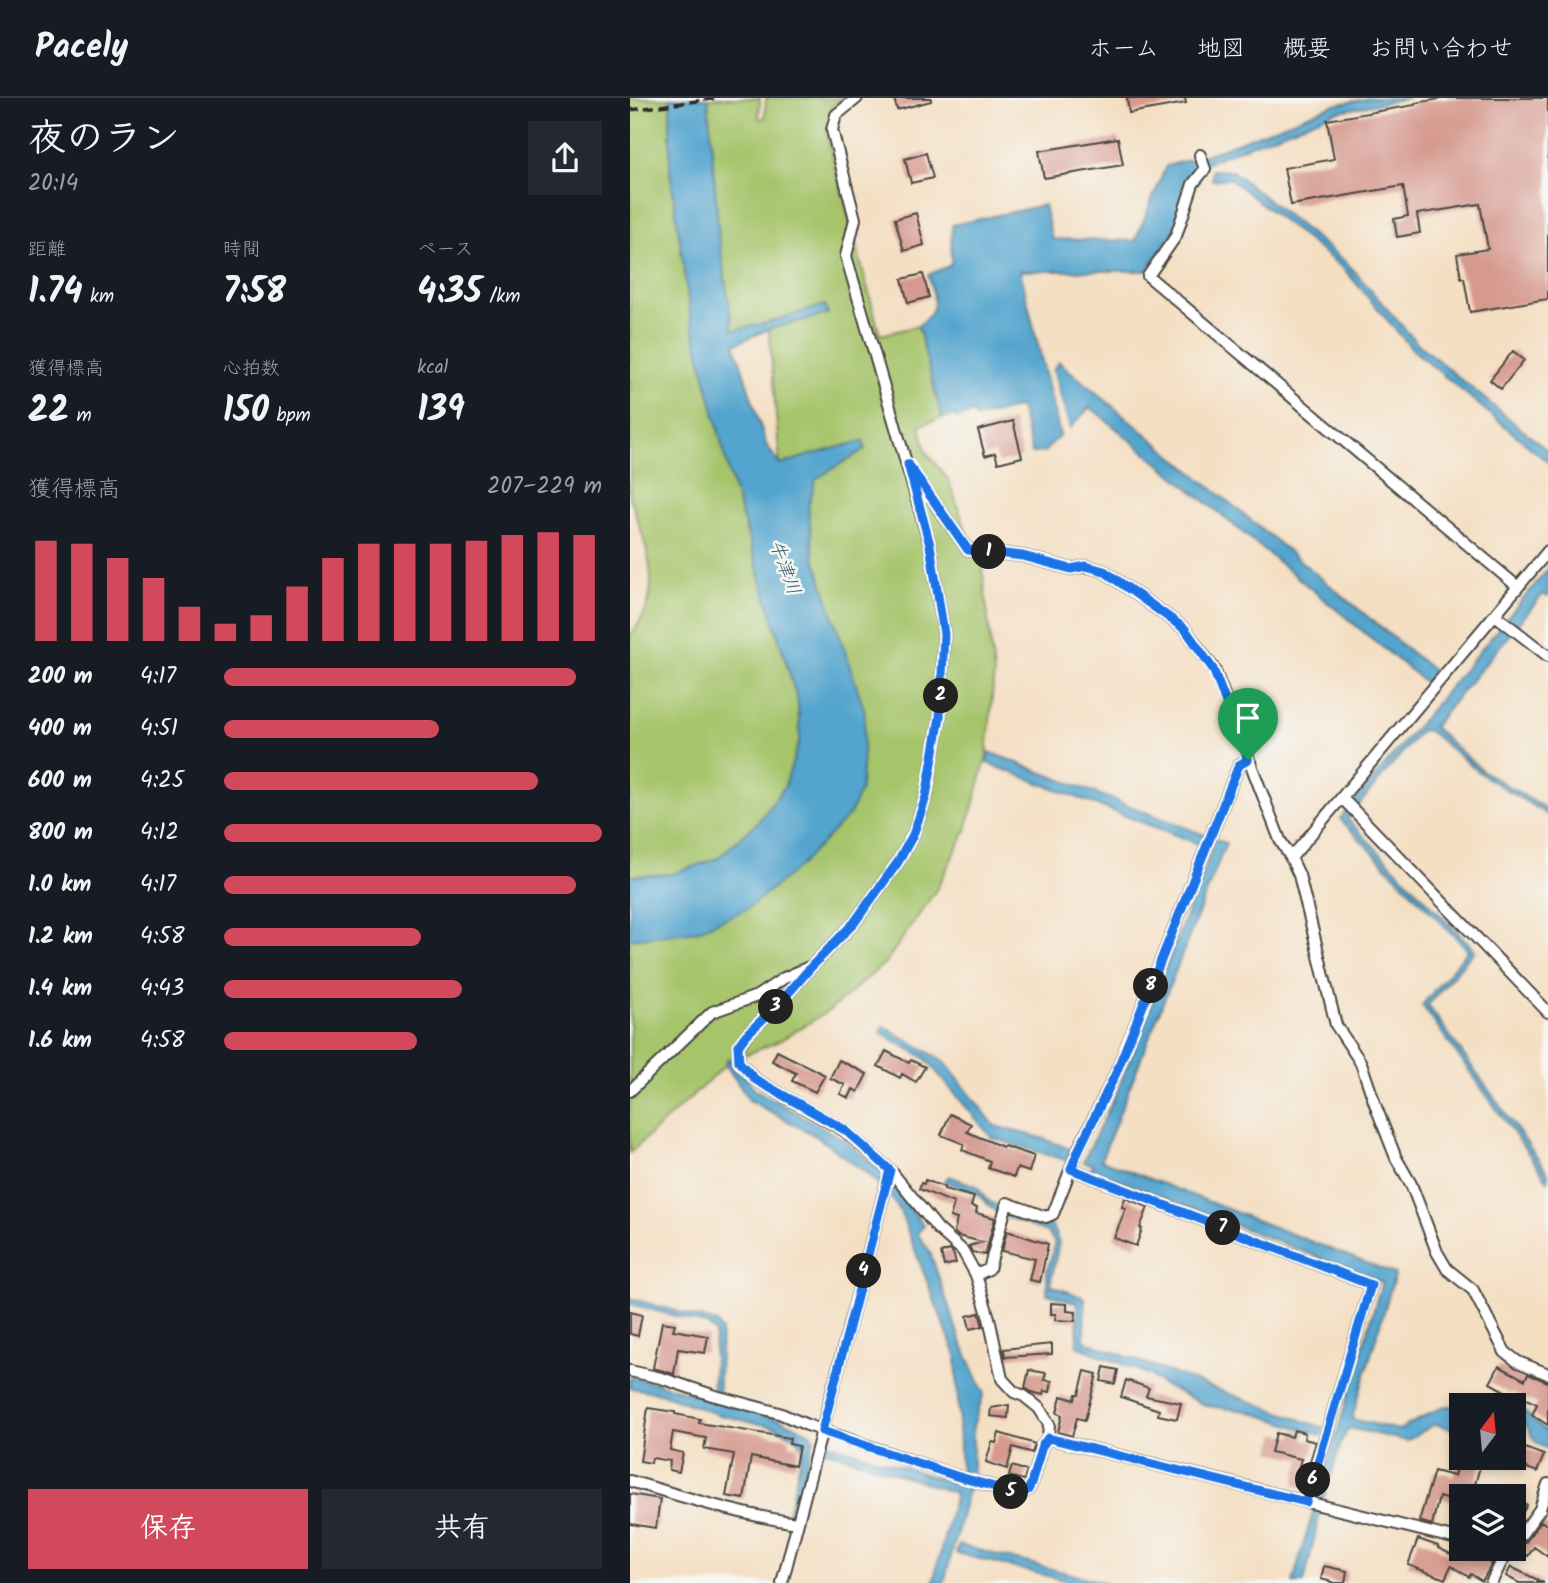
<!DOCTYPE html>
<html lang="ja">
<meta charset="utf-8">
<style>
:root{--surface:#171b24;--page:#242831;--text:#f1f3f6;--muted:#9ea1a6;--line:#363941;--accent:#d1495b}
body{margin:0;font-family:Kalam,"Klee One",sans-serif;background:var(--page);color:var(--text);height:100vh;display:flex;flex-direction:column;font-size:26px;white-space:nowrap}
*{box-sizing:border-box;margin:0}
p{font-size:23px;color:var(--muted)}
.icon{flex:none;width:38px;height:38px;fill:none;stroke:currentColor;stroke-width:2;stroke-linecap:round;stroke-linejoin:round}
.map{position:relative;flex:1;overflow:hidden}
.drawer{display:flex;flex-direction:column;background:var(--surface);width:630px}
.drawer>*{flex:none}
.needle{width:46px;rotate:16deg}
.buttons{position:absolute;left:819px;top:1295px;display:grid;gap:14px}
.buttons a{display:grid;place-items:center;width:77px;height:77px;border-radius:0px;background:var(--surface);box-shadow:0 4px 10px #0003;font-size:35px}
.pin{position:absolute;display:grid;place-items:center;width:60px;height:60px;color:#fff;margin:-72px -30px;border-radius:50% 50% 50% 0;rotate:-45deg;box-shadow:0 0 7px #0007}
.pin .icon{rotate:45deg}
.km{position:absolute;width:35px;height:35px;margin:-18px;border-radius:50%;background:#222;color:#fff;font-size:19px;line-height:35px;text-align:center}
.round{display:grid;place-items:center;flex:none;width:74px;height:74px;border-radius:0px;background:var(--page)}
.head{display:flex;align-items:center;justify-content:space-between;height:119px;padding:0 28px}
h1{font-size:38px;font-weight:800;line-height:52px}
.figures{display:grid;grid-template-columns:repeat(3,1fr);gap:10px;height:119px;padding:7px 28px}
.figures div{display:grid;align-content:center}
.figures b{font-size:35px;font-weight:800}
.figures small{font-size:19px;font-weight:400}
.figures p{font-size:19px}
.chart{height:196px;padding:14px 28px}
.chart p{display:flex;justify-content:space-between}
.chart svg{width:100%;height:126px;margin-top:7px;stroke:var(--accent);stroke-width:6}
.primary-button{display:flex;gap:14px;margin-top:auto;padding:14px 28px}
.primary-button a{flex:1;height:80px;border-radius:0px;background:var(--accent);color:#fff;font-size:28px;font-weight:800;line-height:80px;text-align:center}
.primary-button a+a{background:var(--page);color:var(--text)}
ul{padding:0 28px;list-style:none;font-size:23px}
li{display:grid;grid-template-columns:112px 84px 1fr;align-items:center;height:52px}
li i{height:18px;border-radius:9px;background:var(--accent)}
header{display:flex;align-items:center;gap:42px;box-sizing:border-box;height:98px;padding:0 35px;background:var(--surface);border-bottom:2px solid var(--line)}
header strong{font-size:33px}
nav{display:flex;gap:38px;margin-inline-start:auto;font-size:24px}
main{display:flex;flex:1;min-height:0}
.map>svg:first-child{display:block}
.green{fill:#a6c46b;stroke:#68784b;stroke-width:2}
.water{fill:#53a4ce;stroke:#3f687c;stroke-width:2}
.building{fill:#d6998e}
.lines{fill:none;stroke-linecap:round;stroke-linejoin:round}
.minor-casing{stroke:#494642;stroke-width:14}
.minor{stroke:#fff;stroke-width:10}
.rail{stroke:#2b2b2b;stroke-width:3.5;stroke-dasharray:10 5;stroke-linecap:butt}
.route-casing{stroke:#fff;stroke-width:14}
.route{stroke:#1a73e8;stroke-width:9}
.labels{text-anchor:middle;stroke-width:5;stroke-linejoin:round;paint-order:stroke}
.water-label{font-size:19px;font-style:italic;fill:#3b5b6c;stroke:#f6f6f2}
</style>
<header>
<strong>Pacely</strong>
<nav><a>ホーム</a><a>地図</a><a>概要</a><a>お問い合わせ</a></nav>
</header>
<main>
<section class="drawer">
<div class="head"><div><h1>夜のラン</h1><p>20:14</p></div><a class="round"><svg class="icon" aria-label="share" viewBox="0 0 24 24"><path d="M12 15V3M7 8l5-5 5 5M5 13v7h14v-7"/></svg></a></div>
<div class="figures">
<div><p>距離</p><b>1.74<small> km</small></b></div>
<div><p>時間</p><b>7:58</b></div>
<div><p>ペース</p><b>4:35<small> /km</small></b></div>
</div>
<div class="figures">
<div><p>獲得標高</p><b>22<small> m</small></b></div>
<div><p>心拍数</p><b>150<small> bpm</small></b></div>
<div><p>kcal</p><b>139</b></div>
</div>
<div class="chart"><p><span>獲得標高</span>207–229 m</p>
<svg viewBox="0 0 160 44" preserveAspectRatio="none"><path d="M5 44V9M15 44V10M25 44V15M35 44V22M45 44V32M55 44V38M65 44V35M75 44V25M85 44V15M95 44V10M105 44V10M115 44V10M125 44V9M135 44V7M145 44V6M155 44V7"/></svg>
</div>
<ul>
<li><b>200 m</b>4:17<i style="width:93%"></i></li>
<li><b>400 m</b>4:51<i style="width:57%"></i></li>
<li><b>600 m</b>4:25<i style="width:83%"></i></li>
<li><b>800 m</b>4:12<i style="width:100%"></i></li>
<li><b>1.0 km</b>4:17<i style="width:93%"></i></li>
<li><b>1.2 km</b>4:58<i style="width:52%"></i></li>
<li><b>1.4 km</b>4:43<i style="width:63%"></i></li>
<li><b>1.6 km</b>4:58<i style="width:51%"></i></li>
</ul>
<div class="primary-button"><a>保存</a><a>共有</a></div>
</section>
<div class="map">
<svg width="918" height="1485" viewBox="0 0 918 1485">
<rect width="100%" height="100%" fill="#f6f6f2"/>
<filter id="ink" filterUnits="userSpaceOnUse"><feTurbulence type="fractalNoise" baseFrequency=".0143" numOctaves="2"/><feDisplacementMap in="SourceGraphic" scale="14" xChannelSelector="R" yChannelSelector="G"/><feConvolveMatrix kernelMatrix="1 2 1 2 8 2 1 2 1" color-interpolation-filters="sRGB"/></filter>
<filter id="wash" filterUnits="userSpaceOnUse"><feTurbulence type="fractalNoise" baseFrequency=".00686" numOctaves="4" result="noise"/><feDisplacementMap in="SourceGraphic" scale="28" xChannelSelector="R" yChannelSelector="G"/><feGaussianBlur stdDeviation="1.57" result="paint"/><feColorMatrix in="noise" values="0 0 0 0 0 0 0 0 0 0 0 0 0 0 0 0 0 1.4 0 .05"/><feComposite in="paint" operator="in"/></filter>
<g filter="url(#wash)">
<rect width="100%" height="100%" fill="#f4dfc3"/>
<!-- green -->
<path class="green" d="M 0,0 L 40,0 L 40,73 L 61,222 L 101,382 L 168,604 L 170,641 L 155,688 L 128,724 L 88,760 L 42,776 L 0,778 L 0,538 C 4,532 9,526 12,520 C 33,481 12,437 0,399 Z
M 78,0 L 130,0 L 129,21 L 135,20 L 136,0 L 212,0 L 202,8 L 196,34 L 250,237 L 288,228 L 312,320 L 290,327 L 296,354 L 318,381 L 339,440 L 350,448 L 364,575 L 357,658 L 336,732 L 306,792 L 255,865 L 200,912 L 149,943 L 100,963 L 0,1055 L 0,841 L 66,833 L 169,769 L 184,459 L 178,409 L 186,381 L 234,351 L 232,343 L 180,357 L 150,367 L 139,231 L 198,216 L 195,207 L 137,225 L 103,233 L 89,142 Z"/>
<!-- water -->
<path class="water" d="M 40,0 L 78,0 L 89,142 L 103,232 L 137,225 L 195,207 L 198,216 L 139,231 L 105,246 L 136,346 L 150,367 L 180,357 L 233,343 L 235,351 L 186,381 L 178,409 L 184,459 L 235,614 L 231,691 L 220,716 L 169,769 L 117,811 L 66,833 L 0,841 L 0,778 L 42,776 L 88,760 L 128,724 L 155,688 L 170,641 L 168,604 L 101,382 L 61,222 L 40,73 Z
M 740,0 L 778,0 L 705,14 L 577,64 L 563,73 L 542,136 L 516,173 L 390,173 L 430,337 L 414,354 L 402,355 L 390,309 L 346,320 L 344,315 L 327,320 L 325,317 L 312,320 L 288,228 C 310,211 305,202 298,177 L 321,167 L 322,127 L 414,107 L 422,141 L 505,143 L 536,68 L 573,58 L 703,7 Z
M 582,72 L 602,73 L 717,165 L 787,245 L 918,353 L 918,364 L 783,252 L 714,171 L 599,80 L 582,82 Z
M 429,264 L 806,575 L 797,586 L 460,309 L 440,330 L 423,272 Z
M 918,471 L 918,499 L 913,496 L 803,629 L 853,673 L 918,712 L 918,717 L 854,678 L 799,633 L 791,632 L 717,721 L 845,852 L 798,907 L 918,1075 L 918,1083 L 792,907 L 838,852 L 710,721 Z
M 359,654 L 596,745 L 471,1062 L 765,1176 L 722,1321 L 769,1332 L 814,1308 L 831,1308 L 831,1318 L 826,1318 L 822,1331 L 805,1326 L 777,1343 L 719,1330 L 712,1342 L 693,1402 L 674,1485 L 663,1485 L 668,1465 L 752,1184 L 461,1071 L 463,1067 L 453,1064 L 487,994 L 582,751 L 357,665 Z
M 253,928 L 314,963 L 365,1028 L 412,1040 L 443,1052 L 438,1063 L 362,1040 L 295,960 L 251,935 Z
M 98,960 L 126,992 L 215,1042 L 252,1074 L 294,1128 L 287,1135 L 300,1154 L 330,1241 L 354,1295 L 343,1328 L 343,1373 L 314,1485 L 303,1485 L 325,1395 L 193,1351 L 195,1344 L 326,1386 L 331,1375 L 326,1258 L 269,1111 L 259,1096 L 236,1075 L 186,1038 L 119,1002 L 95,966 Z
M 319,1078 L 347,1088 L 356,1101 L 380,1116 L 422,1128 L 429,1145 L 420,1187 L 455,1200 L 454,1243 L 694,1330 L 691,1337 L 617,1313 L 577,1308 L 531,1286 L 520,1277 L 447,1248 L 448,1205 L 417,1196 L 417,1173 L 425,1145 L 417,1134 L 368,1116 L 346,1095 L 314,1083 Z
M 0,1200 L 87,1225 L 91,1232 L 88,1304 L 149,1321 L 181,1335 L 184,1341 L 163,1414 L 158,1416 L 173,1350 L 166,1339 L 144,1329 L 89,1317 L 29,1295 L 0,1290 L 0,1279 L 27,1285 L 82,1302 L 85,1235 L 78,1227 L 0,1206 Z
M 884,1310 L 890,1310 L 918,1335 L 918,1351 C 914,1349 910,1348 907,1345 C 898,1338 901,1323 884,1323 Z
M 329,1447 L 476,1485 L 445,1485 L 326,1455 Z"/>
<g id="blocks">
<!-- building -->
<path class="building" d="M 264,0 L 301,0 L 301,3 L 267,12 Z
M 497,0 L 555,0 L 556,5 L 499,15 Z
M 816,0 L 918,0 L 918,201 L 840,214 L 834,180 L 831,180 L 827,156 L 858,151 L 850,106 L 787,116 L 790,135 L 767,139 L 764,121 L 778,118 L 773,88 L 661,107 L 654,70 L 704,61 L 697,22 L 785,7 L 785,5 Z
M 488,40 L 493,67 L 414,80 L 409,53 Z
M 296,55 L 303,80 L 281,85 L 275,61 Z
M 286,115 L 294,147 L 274,153 L 265,121 Z
M 293,176 L 299,199 L 278,205 L 272,181 Z
M 883,253 L 894,262 L 871,291 L 860,282 Z
M 383,323 L 392,359 L 368,365 L 365,355 L 355,358 L 348,332 Z
M 147,953 L 195,977 L 185,994 L 162,983 L 166,975 L 142,963 Z
M 256,953 L 279,965 L 281,962 L 295,969 L 286,984 L 272,976 L 270,980 L 248,968 Z
M 209,962 L 237,976 L 228,994 L 223,991 L 219,1000 L 210,996 L 215,987 L 200,980 Z
M 320,1016 L 341,1026 L 337,1034 L 373,1049 L 374,1048 L 404,1058 L 399,1074 L 387,1070 L 384,1079 L 358,1070 L 360,1063 L 332,1052 L 334,1046 L 311,1037 Z
M 295,1082 L 314,1089 L 314,1091 L 344,1099 L 341,1108 L 347,1110 L 346,1115 L 365,1120 L 355,1157 L 342,1154 L 339,1148 L 353,1144 L 328,1138 L 324,1134 L 327,1121 L 320,1119 L 324,1105 L 289,1091 L 291,1085 L 294,1086 Z
M 495,1100 L 518,1109 L 510,1130 L 512,1131 L 506,1148 L 484,1140 L 496,1110 L 492,1109 Z
M 377,1133 L 418,1146 L 410,1184 L 400,1182 L 405,1161 L 372,1153 Z
M 320,1152 L 323,1155 L 326,1165 L 314,1168 L 311,1155 Z
M 421,1205 L 437,1206 L 437,1213 L 446,1214 L 445,1223 L 425,1222 L 426,1216 L 421,1216 Z
M 0,1214 L 12,1217 L 8,1238 L 0,1236 Z
M 349,1215 L 353,1228 L 340,1231 L 337,1218 Z
M 32,1224 L 45,1226 L 43,1232 L 78,1238 L 75,1255 L 48,1251 L 44,1276 L 23,1270 Z
M 422,1246 L 422,1256 L 375,1259 L 374,1251 Z
M 869,1268 L 895,1282 L 898,1276 L 918,1284 L 918,1327 L 902,1317 L 907,1306 L 881,1294 L 880,1296 L 860,1285 Z
M 474,1269 L 488,1272 L 485,1286 L 471,1283 Z
M 399,1272 L 416,1275 L 414,1282 L 422,1283 L 420,1294 L 414,1293 L 413,1297 L 402,1294 L 395,1290 Z
M 455,1273 L 467,1276 L 455,1322 L 447,1320 L 442,1338 L 428,1334 L 432,1317 L 427,1315 L 431,1298 L 445,1302 L 446,1296 L 449,1296 Z
M 496,1282 L 519,1290 L 516,1298 L 551,1305 L 547,1321 L 528,1317 L 529,1312 L 491,1299 Z
M 379,1307 L 378,1320 L 360,1318 L 361,1310 Z
M 18,1310 L 45,1314 L 45,1316 L 70,1321 L 69,1325 L 160,1340 L 159,1346 L 169,1348 L 165,1368 L 121,1359 L 114,1401 L 96,1398 L 104,1356 L 74,1351 L 76,1340 L 43,1334 L 40,1352 L 53,1355 L 49,1374 L 39,1372 L 40,1363 L 22,1360 L 21,1365 L 10,1363 Z
M 664,1332 L 675,1335 L 674,1341 L 686,1344 L 672,1389 L 664,1387 L 671,1361 L 641,1354 L 646,1335 L 662,1339 Z
M 369,1335 L 405,1346 L 402,1355 L 383,1349 L 377,1371 L 356,1364 L 362,1344 L 366,1345 Z
M 884,1346 L 914,1357 L 907,1374 L 884,1365 Z
M 829,1359 L 851,1365 L 844,1390 L 865,1396 L 864,1398 L 831,1398 L 831,1406 L 809,1399 L 802,1427 L 789,1423 L 804,1373 L 824,1378 Z
M 382,1368 L 397,1373 L 394,1382 L 379,1378 Z
M 0,1396 L 30,1401 L 26,1430 L 0,1426 Z
M 884,1400 L 897,1407 L 884,1429 Z
M 911,1423 L 918,1428 L 918,1459 L 904,1449 L 898,1458 L 890,1452 Z
M 788,1441 L 808,1448 L 808,1450 L 829,1460 L 835,1451 L 843,1451 L 847,1457 L 862,1466 L 852,1483 L 841,1476 L 839,1479 L 821,1468 L 815,1481 L 778,1467 Z
M 694,1468 L 717,1473 L 715,1485 L 702,1485 L 702,1484 L 691,1481 Z
M 881,1469 L 914,1485 L 889,1485 L 876,1478 Z"/>
</g>
</g>
<g filter="url(#ink)">
<use href="#blocks" fill-opacity="0" stroke="#494642" stroke-width="2"/>
<g class="lines">
<!-- minor casing -->
<g class="minor-casing">
<path id="minor" d="M 227,0 L 206,17 L 202,32 L 225,121 L 216,158 L 300,447 L 314,536 L 310,619 L 296,699 L 283,737 L 268,764 L 224,825 L 181,869 L 149,906 L 116,937 L 108,949 L 109,964 L 126,982 L 215,1033 L 260,1072 L 308,1131 L 333,1153 L 346,1177 L 359,1220 L 372,1281 L 384,1294 L 394,1298 L 409,1310 L 419,1326 L 418,1340 L 831,1442
M 570,57 L 575,71 L 563,86 L 546,138 L 518,178 L 888,489
M 283,374 L 338,452 L 393,458 L 441,471 L 456,468 L 474,473 L 555,531 L 584,571 L 650,742 L 661,760 L 669,777 L 706,927 L 731,965 L 746,1009 L 766,1060 L 781,1086 L 807,1154 L 817,1171 L 843,1192 L 875,1254 L 888,1264 L 918,1276
M 865,517 L 918,558
M 712,700 L 918,914
M 661,760 L 918,453
M 0,993 L 82,914 L 127,898 L 154,880 L 179,869
M 441,1071 L 741,1187 L 676,1404
M 346,1177 L 359,1171 L 377,1105 L 416,1119 L 423,1116 L 449,1050 L 486,975 L 609,667 L 618,661
M 0,1273 L 31,1280 L 82,1297 L 149,1315 L 177,1327 L 326,1378 L 386,1395 L 392,1395 L 398,1392 L 401,1386 L 412,1348 L 418,1340
M 0,1383 C 55,1399 110,1417 167,1425
M 884,1447 L 910,1411 L 918,1386
M 851,1451 L 872,1463
M 152,1485 L 260,1072
M 861,1485 L 872,1463 L 881,1451"/>
</g>
<!-- minor -->
<use href="#minor" class="minor"/>
<!-- rail -->
<path class="rail" d="M 0,12 L 89,0"/>
</g>
</g>
<g class="lines" filter="url(#ink)">
<!-- route casing -->
<g class="route-casing">
<path id="route" d="M 278,366 L 338,452 L 393,458 L 441,471 L 456,468 L 474,473 L 555,531 L 583,571 L 618,662 L 609,667 L 486,975 L 449,1051 L 441,1071 L 741,1187 L 676,1404 L 418,1340 L 412,1348 L 401,1386 L 398,1392 L 392,1395 L 386,1395 L 326,1378 L 192,1333 L 260,1072 L 215,1032 L 126,982 L 109,964 L 108,948 L 116,937 L 149,906 L 181,869 L 224,825 L 268,764 L 283,737 L 296,699 L 310,619 L 314,536 L 300,447 Z"/>
</g>
<!-- route -->
<use href="#route" class="route"/>
</g>
<g class="labels">
<!-- water labels -->
<g class="water-label">
<text transform="translate(156 469) rotate(70)" y="7">牛津川</text>
</g>
</g>
</svg>
<div class="buttons">
<a><svg class="needle" viewBox="-14 -14 28 28"><path d="M0-13l5 13h-10z" fill="#e53935"/><path d="M0 13l5-13h-10z" fill="#9ea1a6"/></svg></a>
<a><svg class="icon" aria-label="layers" viewBox="0 0 24 24"><path d="M12 4l9 5-9 5-9-5zM3 14l9 5 9-5"/></svg></a>
</div>
<div class="pin" style="left:618px;top:662px;background:#1e9e55"><svg class="icon" aria-label="arrive" viewBox="0 0 24 24"><path d="M6 21V4h12l-3 4 3 4H6"/></svg></div>
<b class="km" style="left:359px;top:454px">1</b>
<b class="km" style="left:311px;top:598px">2</b>
<b class="km" style="left:146px;top:909px">3</b>
<b class="km" style="left:234px;top:1173px">4</b>
<b class="km" style="left:381px;top:1394px">5</b>
<b class="km" style="left:683px;top:1382px">6</b>
<b class="km" style="left:593px;top:1130px">7</b>
<b class="km" style="left:521px;top:888px">8</b>
</div>
</main>
